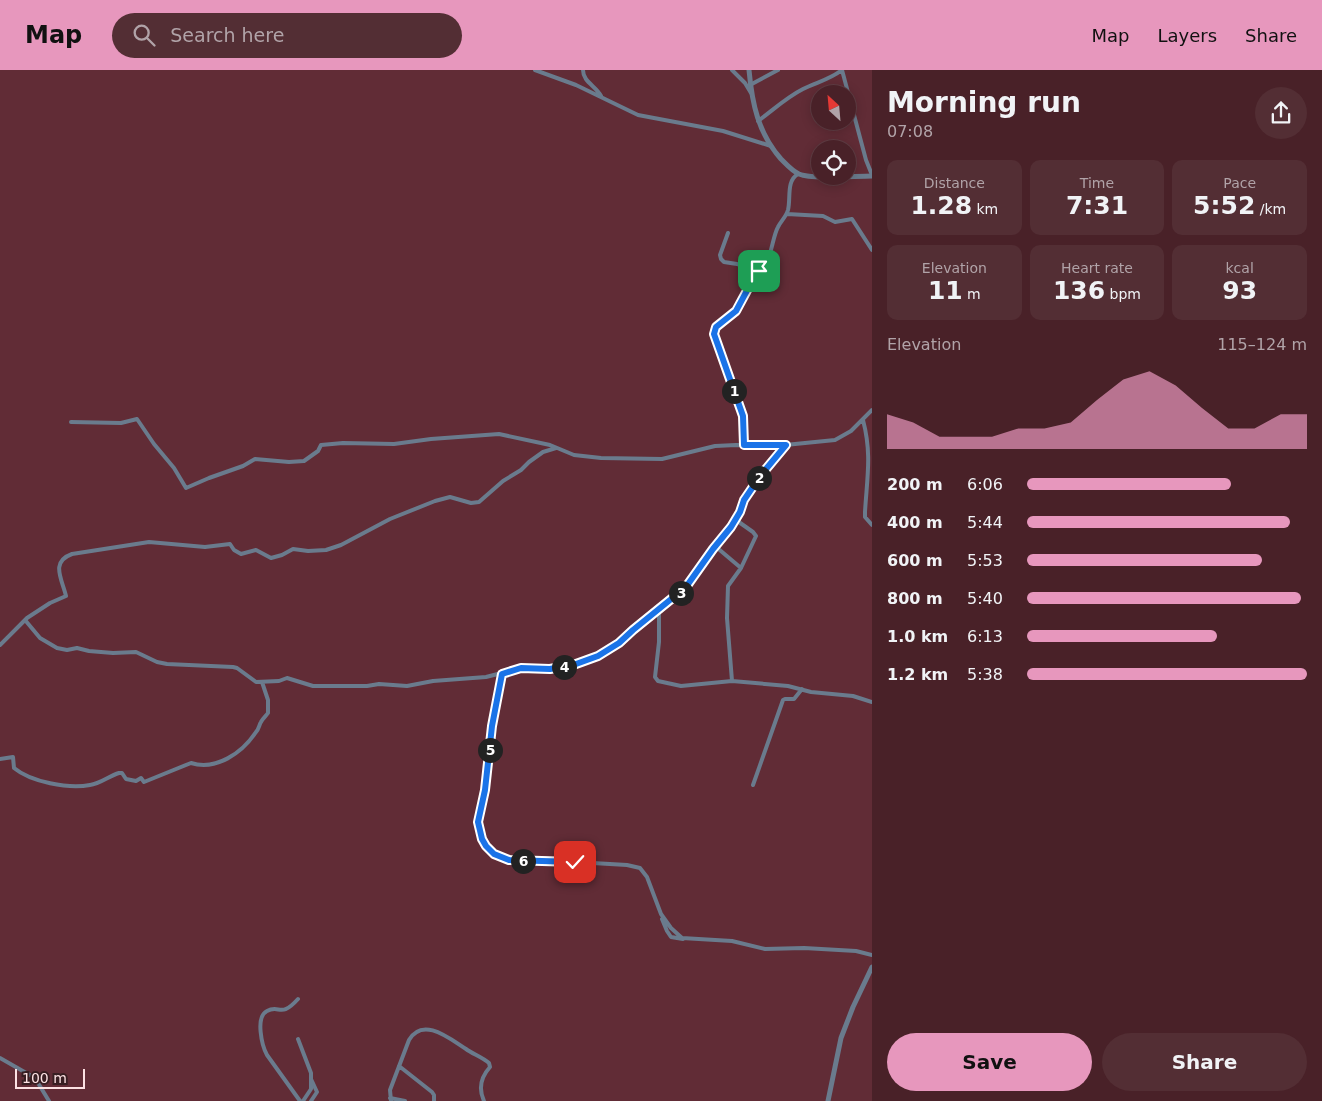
<!DOCTYPE html>
<meta charset="utf-8">
<style>
:root{--surface:#492128;--page:#532e34;--text:#f1f3f6;--muted:#b1a3a8;--line:#613e45;--accent:#e797bd}
body{margin:0;font-family:"DejaVu Sans",sans-serif;background:var(--page);color:var(--text);height:100vh;display:flex;flex-direction:column;font-size:19px;white-space:nowrap}
*{box-sizing:border-box;margin:0}
p{font-size:16px;color:var(--muted)}
.icon{flex:none;width:28px;height:28px;fill:none;stroke:currentColor;stroke-width:2;stroke-linecap:round;stroke-linejoin:round}
.map{position:relative;flex:1;overflow:hidden}
.drawer{display:flex;flex-direction:column;background:var(--surface);width:450px}
.drawer>*{flex:none}
.needle{width:32px;rotate:334deg}
.buttons{position:absolute;left:811px;top:15px;display:grid;gap:10px}
.buttons a{display:grid;place-items:center;width:45px;height:45px;border-radius:50%;background:var(--surface);box-shadow:0 2px 12px #0003,0 0 0 1px var(--line);font-size:25px}
.scale{position:absolute;left:15px;bottom:12px;width:70px;box-sizing:border-box;padding-left:5px;border:2px solid #fce1e3;border-top:0;font-size:14px;line-height:18px;white-space:nowrap;color:#fce1e3;-webkit-text-stroke:4px #371e22;paint-order:stroke}
.pin{position:absolute;display:grid;place-items:center;width:42px;height:42px;color:#fff;margin:-21px;border-radius:10px;box-shadow:0 2px 8px #0006}
.km{position:absolute;width:25px;height:25px;margin:-12px;border-radius:50%;background:#222;color:#fff;font-size:14px;line-height:25px;text-align:center}
.round{display:grid;place-items:center;flex:none;width:52px;height:52px;border-radius:26px;background:var(--page)}
.overview{display:flex;align-items:center;justify-content:space-between;height:85px;padding:0 15px}
h1{font-size:28px;font-weight:700;line-height:38px}
.metrics{display:grid;grid-template-columns:repeat(3,1fr);gap:8px;height:85px;padding:5px 15px}
.metrics div{display:grid;align-content:center;border-radius:10px;background:var(--page);text-align:center}
.metrics b{font-size:25px;font-weight:700}
.metrics small{font-size:14px;font-weight:400}
.metrics p{font-size:14px}
.chart{height:140px;padding:10px 15px}
.chart p{display:flex;justify-content:space-between}
.chart svg{width:100%;height:90px;margin-top:5px;fill:var(--accent);opacity:.7}
.primary-button{display:flex;gap:10px;margin-top:auto;padding:10px 15px}
.primary-button a{flex:1;height:58px;border-radius:30px;background:var(--accent);color:#111;font-size:20px;font-weight:700;line-height:58px;text-align:center}
.primary-button a+a{background:var(--page);color:var(--text)}
ul{padding:0 15px;list-style:none;font-size:16px}
li{display:grid;grid-template-columns:80px 60px 1fr;align-items:center;height:38px}
li i{height:12px;border-radius:6px;background:var(--accent)}
header{display:flex;align-items:center;gap:30px;box-sizing:border-box;height:70px;padding:0 25px;background:var(--accent);color:#111}
header strong{font-size:24px}
nav{display:flex;gap:28px;margin-inline-start:auto;font-size:18px}
.search{width:350px;height:45px;background:var(--page);display:flex;align-items:center;gap:12px;box-sizing:border-box;padding:0 18px;border-radius:28px;color:var(--muted);font-size:19px}
main{display:flex;flex:1;min-height:0}
.map>svg:first-child{display:block}
.lines{fill:none;stroke-linecap:round;stroke-linejoin:round}
.minor{stroke:#6a7b8d;stroke-width:4}
.tertiary{stroke:#6a7b8d;stroke-width:5}
.route-casing{stroke:#fff;stroke-width:10}
.route{stroke:#1a73e8;stroke-width:6}
</style>
<header>
<strong>Map</strong>
<div class="search"><svg class="icon" aria-label="search" viewBox="0 0 24 24"><circle cx="10" cy="10" r="6"/><path d="M15 15l6 6"/></svg>Search here</div>
<nav><a>Map</a><a>Layers</a><a>Share</a></nav>
</header>
<main>
<div class="map">
<svg width="872" height="1031" viewBox="0 0 872 1031">
<rect width="100%" height="100%" fill="#612c36"/>
<g class="lines">
<!-- minor -->
<path class="minor" d="M 535,0 L 576,15 L 638,45 L 723,61 L 771,76
M 583,0 C 583,12 596,16 601,26
M 732,0 L 745,13 L 751,23
M 842,0 L 866,90 L 872,105
M 750,15 L 778,0
M 758,51 C 773,40 787,27 803,19 C 817,12 829,10 842,0
M 787,144 L 823,146 L 835,152 L 852,149 L 872,180
M 728,163 L 720,185 L 721,189 L 724,192 L 737,194 L 757,202 C 772,195 771,170 778,157 C 781,151 786,147 788,140 C 791,128 786,111 798,104
M 863,350 C 872,384 867,408 865,442 L 865,447 L 872,455
M 71,352 L 121,353 L 137,349 L 154,374 L 174,398 L 186,418 L 209,408 L 243,396 L 255,389 L 289,392 L 304,391 L 318,381 L 321,375 L 343,373 L 394,374 L 431,369 L 499,364 L 550,375 L 574,385 L 601,388 L 662,389 L 715,376 L 736,375 L 775,376 L 835,370 L 851,361 L 872,340
M 744,375 L 743,346 L 714,261 L 716,257 L 736,241 L 757,202
M 715,476 L 741,498
M 659,539 L 659,572 L 655,607 L 658,611 L 681,616 L 732,611 L 788,616 L 811,622 L 853,626 L 872,632
M 25,550 L 40,568 L 57,578 L 67,580 L 77,578 L 89,581 L 113,583 L 136,582 L 157,592 L 167,594 L 233,597 L 237,598 L 256,612 L 279,611 L 287,608 L 313,616 L 367,616 L 379,614 L 407,616 L 433,611 L 486,607 L 521,598 L 558,598 L 576,594 L 598,586 L 613,578 L 686,517 L 713,479 L 731,457 L 740,442 L 744,430 L 761,405 L 786,375
M 0,575 L 27,548 L 50,533 L 66,526 C 62,509 50,492 72,484 L 149,472 L 205,477 L 230,474 L 234,480 L 241,484 L 256,480 L 271,488 L 282,485 L 293,479 L 308,481 L 326,480 L 341,475 L 390,449 L 435,431 L 450,427 L 471,433 L 479,432 L 503,411 L 521,400 L 529,392 L 543,382 L 556,378
M 502,604 L 492,655 L 485,720 L 478,752 L 485,776 L 494,784 L 500,787 L 518,791 L 541,790 L 627,795 L 640,798 L 647,807 L 661,844 L 671,858 L 682,868 L 732,871 L 765,879 L 804,878 L 856,881 L 872,885
M 732,611 L 727,548 L 728,516 L 741,498 L 756,466 L 753,462 L 736,450
M 0,689 L 13,687 L 14,698 C 31,712 68,719 90,715 C 100,714 109,706 119,703 L 122,703 L 126,709 L 136,711 L 141,708 L 144,712 L 191,693 C 216,701 242,683 256,662 C 259,659 259,655 261,652 C 263,648 266,646 268,643 L 268,630 L 262,612
M 753,715 L 783,630 L 785,629 L 794,629 L 802,619
M 662,849 L 667,861 L 671,867 L 683,869
M 298,929 C 280,949 280,934 267,941 C 255,947 262,976 267,985 L 300,1031
M 298,969 L 311,1003 L 311,1019 L 303,1031
M 0,988 L 35,1008 L 49,1031
M 399,996 L 432,1022 L 434,1025 L 434,1031
M 311,1009 L 317,1022 L 311,1031
M 390,1028 L 405,1031
M 391,1031 L 390,1020 L 409,970 C 423,946 450,969 466,979 C 473,984 482,987 489,993 L 490,997 C 481,1007 478,1018 484,1031"/>
<!-- tertiary -->
<path class="tertiary" d="M 749,0 C 752,33 758,63 781,89 C 786,94 792,101 799,104 C 814,110 854,106 872,106
M 828,1031 L 841,968 L 853,937 L 872,897"/>
</g>
<g class="lines">
<!-- route casing -->
<g class="route-casing">
<path id="route" d="M 575,792 L 509,790 L 494,784 L 486,776 L 482,769 L 478,752 L 485,720 L 492,656 L 502,604 L 521,598 L 550,599 L 576,594 L 598,586 L 619,573 L 633,560 L 686,517 L 713,479 L 731,457 L 740,442 L 744,430 L 761,405 L 786,375 L 744,375 L 743,346 L 714,264 L 716,257 L 736,241 L 757,202 L 759,201"/>
</g>
<!-- route -->
<use href="#route" class="route"/>
</g>
</svg>
<div class="buttons">
<a><svg class="needle" viewBox="-14 -14 28 28"><path d="M0-13l5 13h-10z" fill="#e53935"/><path d="M0 13l5-13h-10z" fill="#b1a3a8"/></svg></a>
<a><svg class="icon" aria-label="locate" viewBox="0 0 24 24"><circle cx="12" cy="12" r="6"/><path d="M12 2v4M12 18v4M2 12h4M18 12h4"/></svg></a>
</div>
<div class="scale">100 m</div>
<div class="pin" style="left:759px;top:201px;background:#1e9e55"><svg class="icon" aria-label="arrive" viewBox="0 0 24 24"><path d="M6 21V4h12l-3 4 3 4H6"/></svg></div>
<div class="pin" style="left:575px;top:792px;background:#d93025"><svg class="icon" aria-label="check" viewBox="0 0 24 24"><path d="M5 12l5 5 9-10"/></svg></div>
<b class="km" style="left:734px;top:321px">1</b>
<b class="km" style="left:759px;top:408px">2</b>
<b class="km" style="left:681px;top:523px">3</b>
<b class="km" style="left:564px;top:597px">4</b>
<b class="km" style="left:490px;top:680px">5</b>
<b class="km" style="left:523px;top:791px">6</b>
</div>
<section class="drawer">
<div class="overview"><div><h1>Morning run</h1><p>07:08</p></div><a class="round"><svg class="icon" aria-label="share" viewBox="0 0 24 24"><path d="M12 15V3M7 8l5-5 5 5M5 13v7h14v-7"/></svg></a></div>
<div class="metrics">
<div><p>Distance</p><b>1.28<small> km</small></b></div>
<div><p>Time</p><b>7:31</b></div>
<div><p>Pace</p><b>5:52<small> /km</small></b></div>
</div>
<div class="metrics">
<div><p>Elevation</p><b>11<small> m</small></b></div>
<div><p>Heart rate</p><b>136<small> bpm</small></b></div>
<div><p>kcal</p><b>93</b></div>
</div>
<div class="chart"><p><span>Elevation</span>115–124 m</p>
<svg viewBox="0 0 160 44" preserveAspectRatio="none"><path d="M0 44V27L10 31L20 38L30 38L40 38L50 34L60 34L70 31L80 20L90 10L100 6L110 13L120 24L130 34L140 34L150 27L160 27V44z"/></svg>
</div>
<ul>
<li><b>200 m</b>6:06<i style="width:73%"></i></li>
<li><b>400 m</b>5:44<i style="width:94%"></i></li>
<li><b>600 m</b>5:53<i style="width:84%"></i></li>
<li><b>800 m</b>5:40<i style="width:98%"></i></li>
<li><b>1.0 km</b>6:13<i style="width:68%"></i></li>
<li><b>1.2 km</b>5:38<i style="width:100%"></i></li>
</ul>
<div class="primary-button"><a>Save</a><a>Share</a></div>
</section>
</main>
